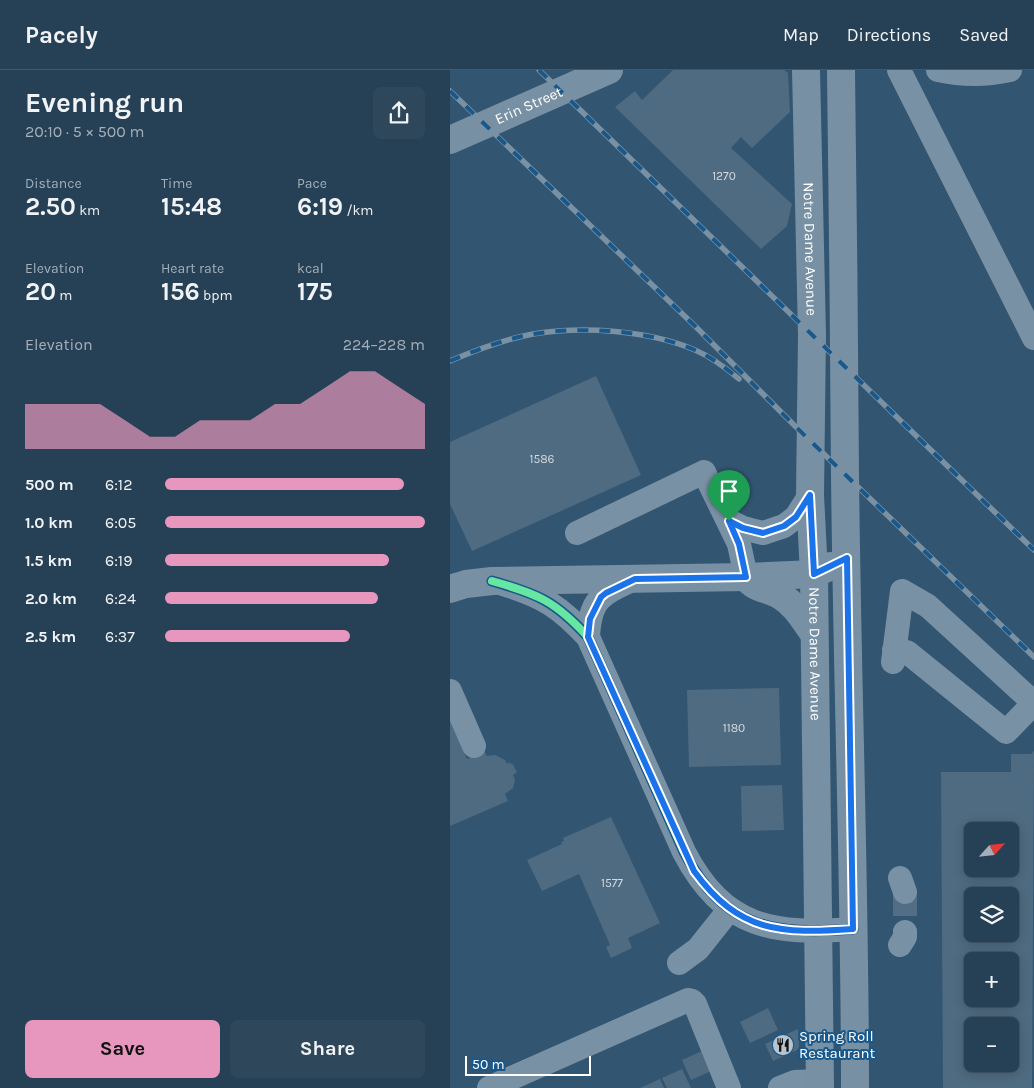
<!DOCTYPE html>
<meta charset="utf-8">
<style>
:root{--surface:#264055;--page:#2e475b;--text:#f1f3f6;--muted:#a4afb9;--line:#42596c;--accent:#e797bd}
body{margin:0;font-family:Karla,sans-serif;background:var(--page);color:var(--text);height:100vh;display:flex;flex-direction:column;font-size:19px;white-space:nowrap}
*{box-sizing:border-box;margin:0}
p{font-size:16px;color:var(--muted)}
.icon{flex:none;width:28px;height:28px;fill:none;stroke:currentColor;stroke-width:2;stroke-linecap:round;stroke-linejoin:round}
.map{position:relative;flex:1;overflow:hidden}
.panel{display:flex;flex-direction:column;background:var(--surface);width:450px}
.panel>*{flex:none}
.needle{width:32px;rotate:63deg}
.tools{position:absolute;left:514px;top:752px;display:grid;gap:10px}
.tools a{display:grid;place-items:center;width:55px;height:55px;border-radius:8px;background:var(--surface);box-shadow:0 2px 12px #0003,0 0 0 1px var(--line);font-size:25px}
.scale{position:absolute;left:15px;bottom:12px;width:126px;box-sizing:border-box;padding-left:5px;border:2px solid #fff;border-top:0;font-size:14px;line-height:18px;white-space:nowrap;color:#fff;-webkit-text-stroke:4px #18588b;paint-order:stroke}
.pin{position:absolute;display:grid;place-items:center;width:42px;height:42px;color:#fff;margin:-51px -21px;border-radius:50% 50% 50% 0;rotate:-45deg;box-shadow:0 0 5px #0007}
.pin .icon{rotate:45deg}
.round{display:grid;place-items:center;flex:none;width:52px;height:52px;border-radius:8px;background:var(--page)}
.head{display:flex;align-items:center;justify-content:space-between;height:85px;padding:0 25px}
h1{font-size:28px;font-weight:700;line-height:38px}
.metrics{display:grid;grid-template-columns:repeat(3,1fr);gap:8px;height:85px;padding:5px 25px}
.metrics div{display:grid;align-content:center}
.metrics b{font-size:25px;font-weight:700}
.metrics small{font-size:14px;font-weight:400}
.metrics p{font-size:14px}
.chart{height:140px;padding:10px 25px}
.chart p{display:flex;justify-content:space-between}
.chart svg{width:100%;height:90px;margin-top:5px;fill:var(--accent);opacity:.7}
.primary-button{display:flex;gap:10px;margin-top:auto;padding:10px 25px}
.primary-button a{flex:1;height:58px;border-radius:8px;background:var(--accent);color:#111;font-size:20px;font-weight:700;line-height:58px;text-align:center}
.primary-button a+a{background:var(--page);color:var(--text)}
ul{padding:0 25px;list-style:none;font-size:16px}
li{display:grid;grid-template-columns:80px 60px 1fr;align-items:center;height:38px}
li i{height:12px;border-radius:6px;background:var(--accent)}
header{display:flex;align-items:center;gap:30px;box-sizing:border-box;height:70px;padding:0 25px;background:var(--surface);border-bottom:1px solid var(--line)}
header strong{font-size:24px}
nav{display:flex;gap:28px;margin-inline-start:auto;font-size:18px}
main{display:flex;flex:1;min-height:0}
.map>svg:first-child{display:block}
.building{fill:#4f6b81;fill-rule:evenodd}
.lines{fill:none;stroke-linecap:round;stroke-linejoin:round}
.minor-tunnel{stroke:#516e86;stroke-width:24;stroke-dasharray:24 12;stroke-linecap:butt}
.minor{stroke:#7991a5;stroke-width:24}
.major{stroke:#7890a3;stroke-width:28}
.rail-casing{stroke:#7a91a4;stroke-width:5.5}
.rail{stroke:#18588b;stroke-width:4;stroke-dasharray:11;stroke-linecap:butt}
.cycleway-casing{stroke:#18588b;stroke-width:11}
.cycleway{stroke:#66e7a1;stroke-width:8}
.route-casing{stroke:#fff;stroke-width:10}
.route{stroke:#1a73e8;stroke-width:6}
.labels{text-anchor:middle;stroke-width:4;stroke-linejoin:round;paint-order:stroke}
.number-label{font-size:12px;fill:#d3dae0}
.street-label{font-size:15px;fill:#fff;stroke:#18588b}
.poi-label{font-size:15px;fill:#fff;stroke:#18588b;text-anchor:start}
</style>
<header>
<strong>Pacely</strong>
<nav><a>Map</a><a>Directions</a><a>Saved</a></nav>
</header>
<main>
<section class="panel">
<div class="head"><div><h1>Evening run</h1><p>20:10 · 5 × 500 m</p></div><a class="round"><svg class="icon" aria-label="share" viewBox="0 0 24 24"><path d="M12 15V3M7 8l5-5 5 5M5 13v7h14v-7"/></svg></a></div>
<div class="metrics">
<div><p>Distance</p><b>2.50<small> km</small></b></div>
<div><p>Time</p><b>15:48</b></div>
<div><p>Pace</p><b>6:19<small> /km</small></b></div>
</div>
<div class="metrics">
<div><p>Elevation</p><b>20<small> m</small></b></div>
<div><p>Heart rate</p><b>156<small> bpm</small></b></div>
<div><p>kcal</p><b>175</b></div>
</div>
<div class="chart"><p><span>Elevation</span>224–228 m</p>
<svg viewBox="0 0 160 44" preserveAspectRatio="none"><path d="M0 44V22L10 22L20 22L30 22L40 30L50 38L60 38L70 30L80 30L90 30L100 22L110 22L120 14L130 6L140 6L150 14L160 22V44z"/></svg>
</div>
<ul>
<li><b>500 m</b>6:12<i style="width:92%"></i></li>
<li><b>1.0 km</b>6:05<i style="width:100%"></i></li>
<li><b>1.5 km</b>6:19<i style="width:86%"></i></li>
<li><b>2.0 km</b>6:24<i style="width:82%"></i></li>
<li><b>2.5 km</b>6:37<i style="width:71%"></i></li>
</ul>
<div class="primary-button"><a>Save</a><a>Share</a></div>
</section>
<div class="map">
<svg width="584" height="1018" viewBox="0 0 584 1018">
<rect width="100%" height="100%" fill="#325571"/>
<!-- building -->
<path class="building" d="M 223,0 L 334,0 L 338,3 L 340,42 L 302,78 L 291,67 L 281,78 L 342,134 L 337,156 L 311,179 L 165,37 L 185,21 L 192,30 Z
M 146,306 L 191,405 L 22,481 L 0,434 L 0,372 Z
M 329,618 L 331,695 L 239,697 L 237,620 Z
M 0,650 L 17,689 L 34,681 L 37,686 L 45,685 L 55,690 L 57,694 L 60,692 L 61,695 L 62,693 L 67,702 L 63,705 L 65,710 L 63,718 L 55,724 L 58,731 L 0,756 Z
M 584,681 L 582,1018 L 493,1018 L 491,702 L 561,702 L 561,684 L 581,684 ZM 522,761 L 560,761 L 560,799 L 522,799 ZM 522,826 L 560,826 L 560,864 L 522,864 ZM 522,891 L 560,891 L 560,929 L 522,929 ZM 522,956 L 560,956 L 560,994 L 522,994 Z
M 332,715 L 334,760 L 292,761 L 291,716 Z
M 161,747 L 210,853 L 178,868 L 182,878 L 161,888 L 156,877 L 160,875 L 129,804 L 92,821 L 77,790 L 112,774 L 111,772 L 114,771 L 113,768 Z
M 318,938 L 328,960 L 300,973 L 290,952 Z
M 348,959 L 349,977 L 347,980 L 323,991 L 315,974 Z
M 252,981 L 261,1001 L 241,1010 L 232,990 Z
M 232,999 L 241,1018 L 217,1018 L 212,1008 Z
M 210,1009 L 214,1018 L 190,1018 Z"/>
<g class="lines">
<!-- minor-tunnel -->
<path class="minor-tunnel" d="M 455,822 L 455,862"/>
<!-- minor -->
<path class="minor" d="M 449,0 L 584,268
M 488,0 C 511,5 537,5 560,0
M 279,451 L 293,458 L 313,463 L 334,456 L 346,447 L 360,425
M 127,463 L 254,402 L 289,474 L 296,507
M 53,514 C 93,526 110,537 138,567 L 234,782 C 274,859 324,865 403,859
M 138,567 C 140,528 152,524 184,509
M 443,592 L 452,521 L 478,536 L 584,633 L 556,662 L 457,582 L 444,580
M 0,621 L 24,676
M 450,808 L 455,822
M 450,875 L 455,867 L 455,862
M 229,893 L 248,879 L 279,840
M 39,1018 L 238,930 L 242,931 L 245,934 L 279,1018
M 330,1018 L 345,1012 L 370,1011"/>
<!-- major -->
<g class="major">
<path id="s1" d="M 356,0 L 362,265 L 360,425 L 364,504 L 370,1018"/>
<path d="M 391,0 C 393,135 394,269 395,404 C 397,609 405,813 405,1018"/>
<path id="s2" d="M 0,70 L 159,0"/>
<path d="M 297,508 C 306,520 319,518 331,526 C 346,535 354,550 364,564"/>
<path d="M 0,519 L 16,514 L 42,511 L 296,507 L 364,504 L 381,496"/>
</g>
<!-- rail casing -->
<g class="rail-casing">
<path id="rail" d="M 89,0 L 584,480
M 0,21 L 245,256 L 347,358 L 584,587
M 0,291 C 26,280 55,269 83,264 C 133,256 198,260 245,280 C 261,287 276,298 289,309"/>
</g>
<!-- rail -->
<use href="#rail" class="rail"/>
<!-- cycleway casing -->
<g class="cycleway-casing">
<path id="cycleway" d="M 42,511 C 88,524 105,531 138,567 L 234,782 C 274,859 324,865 403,859"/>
</g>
<!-- cycleway -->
<use href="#cycleway" class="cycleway"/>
</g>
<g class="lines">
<!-- route casing -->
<g class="route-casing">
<path id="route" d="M 360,425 L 364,504 L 397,488 L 403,859 C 331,864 289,863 244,801 L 138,567 L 140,549 L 151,527 L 156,523 L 185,509 L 296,507 L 289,474 L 279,451 L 293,458 L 313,463 L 334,456 L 346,447 Z"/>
</g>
<!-- route -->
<use href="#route" class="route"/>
</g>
<!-- icons -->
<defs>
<g id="restaurant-disc" transform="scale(1.125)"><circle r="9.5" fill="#b7c4cd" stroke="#18588b"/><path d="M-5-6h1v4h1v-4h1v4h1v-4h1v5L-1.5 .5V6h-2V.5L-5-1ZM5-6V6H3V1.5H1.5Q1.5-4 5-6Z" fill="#111"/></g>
</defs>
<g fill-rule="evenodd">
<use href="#restaurant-disc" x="333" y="975"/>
</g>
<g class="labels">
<!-- number labels -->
<g class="number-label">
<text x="274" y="110">1270</text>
<text x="92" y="393">1586</text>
<text x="284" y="662">1180</text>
<text x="162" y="817">1577</text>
</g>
<!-- street labels -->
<g class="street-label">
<text dy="5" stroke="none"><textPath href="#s2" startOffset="86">Erin Street</textPath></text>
<text dy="5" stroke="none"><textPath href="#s1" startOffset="179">Notre Dame Avenue</textPath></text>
<text dy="5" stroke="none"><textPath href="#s1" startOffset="584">Notre Dame Avenue</textPath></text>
</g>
<!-- poi labels -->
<g class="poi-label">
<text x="349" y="971">Spring Roll<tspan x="349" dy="17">Restaurant</tspan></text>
</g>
</g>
</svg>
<div class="tools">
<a><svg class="needle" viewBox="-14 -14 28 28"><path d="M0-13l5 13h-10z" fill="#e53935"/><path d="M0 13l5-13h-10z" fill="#a4afb9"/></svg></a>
<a><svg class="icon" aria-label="layers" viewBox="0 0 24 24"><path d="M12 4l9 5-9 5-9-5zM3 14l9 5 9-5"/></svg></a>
<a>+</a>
<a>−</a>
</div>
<div class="scale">50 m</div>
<div class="pin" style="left:279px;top:451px;background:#1e9e55"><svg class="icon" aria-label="arrive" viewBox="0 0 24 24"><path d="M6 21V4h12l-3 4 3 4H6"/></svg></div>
</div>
</main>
